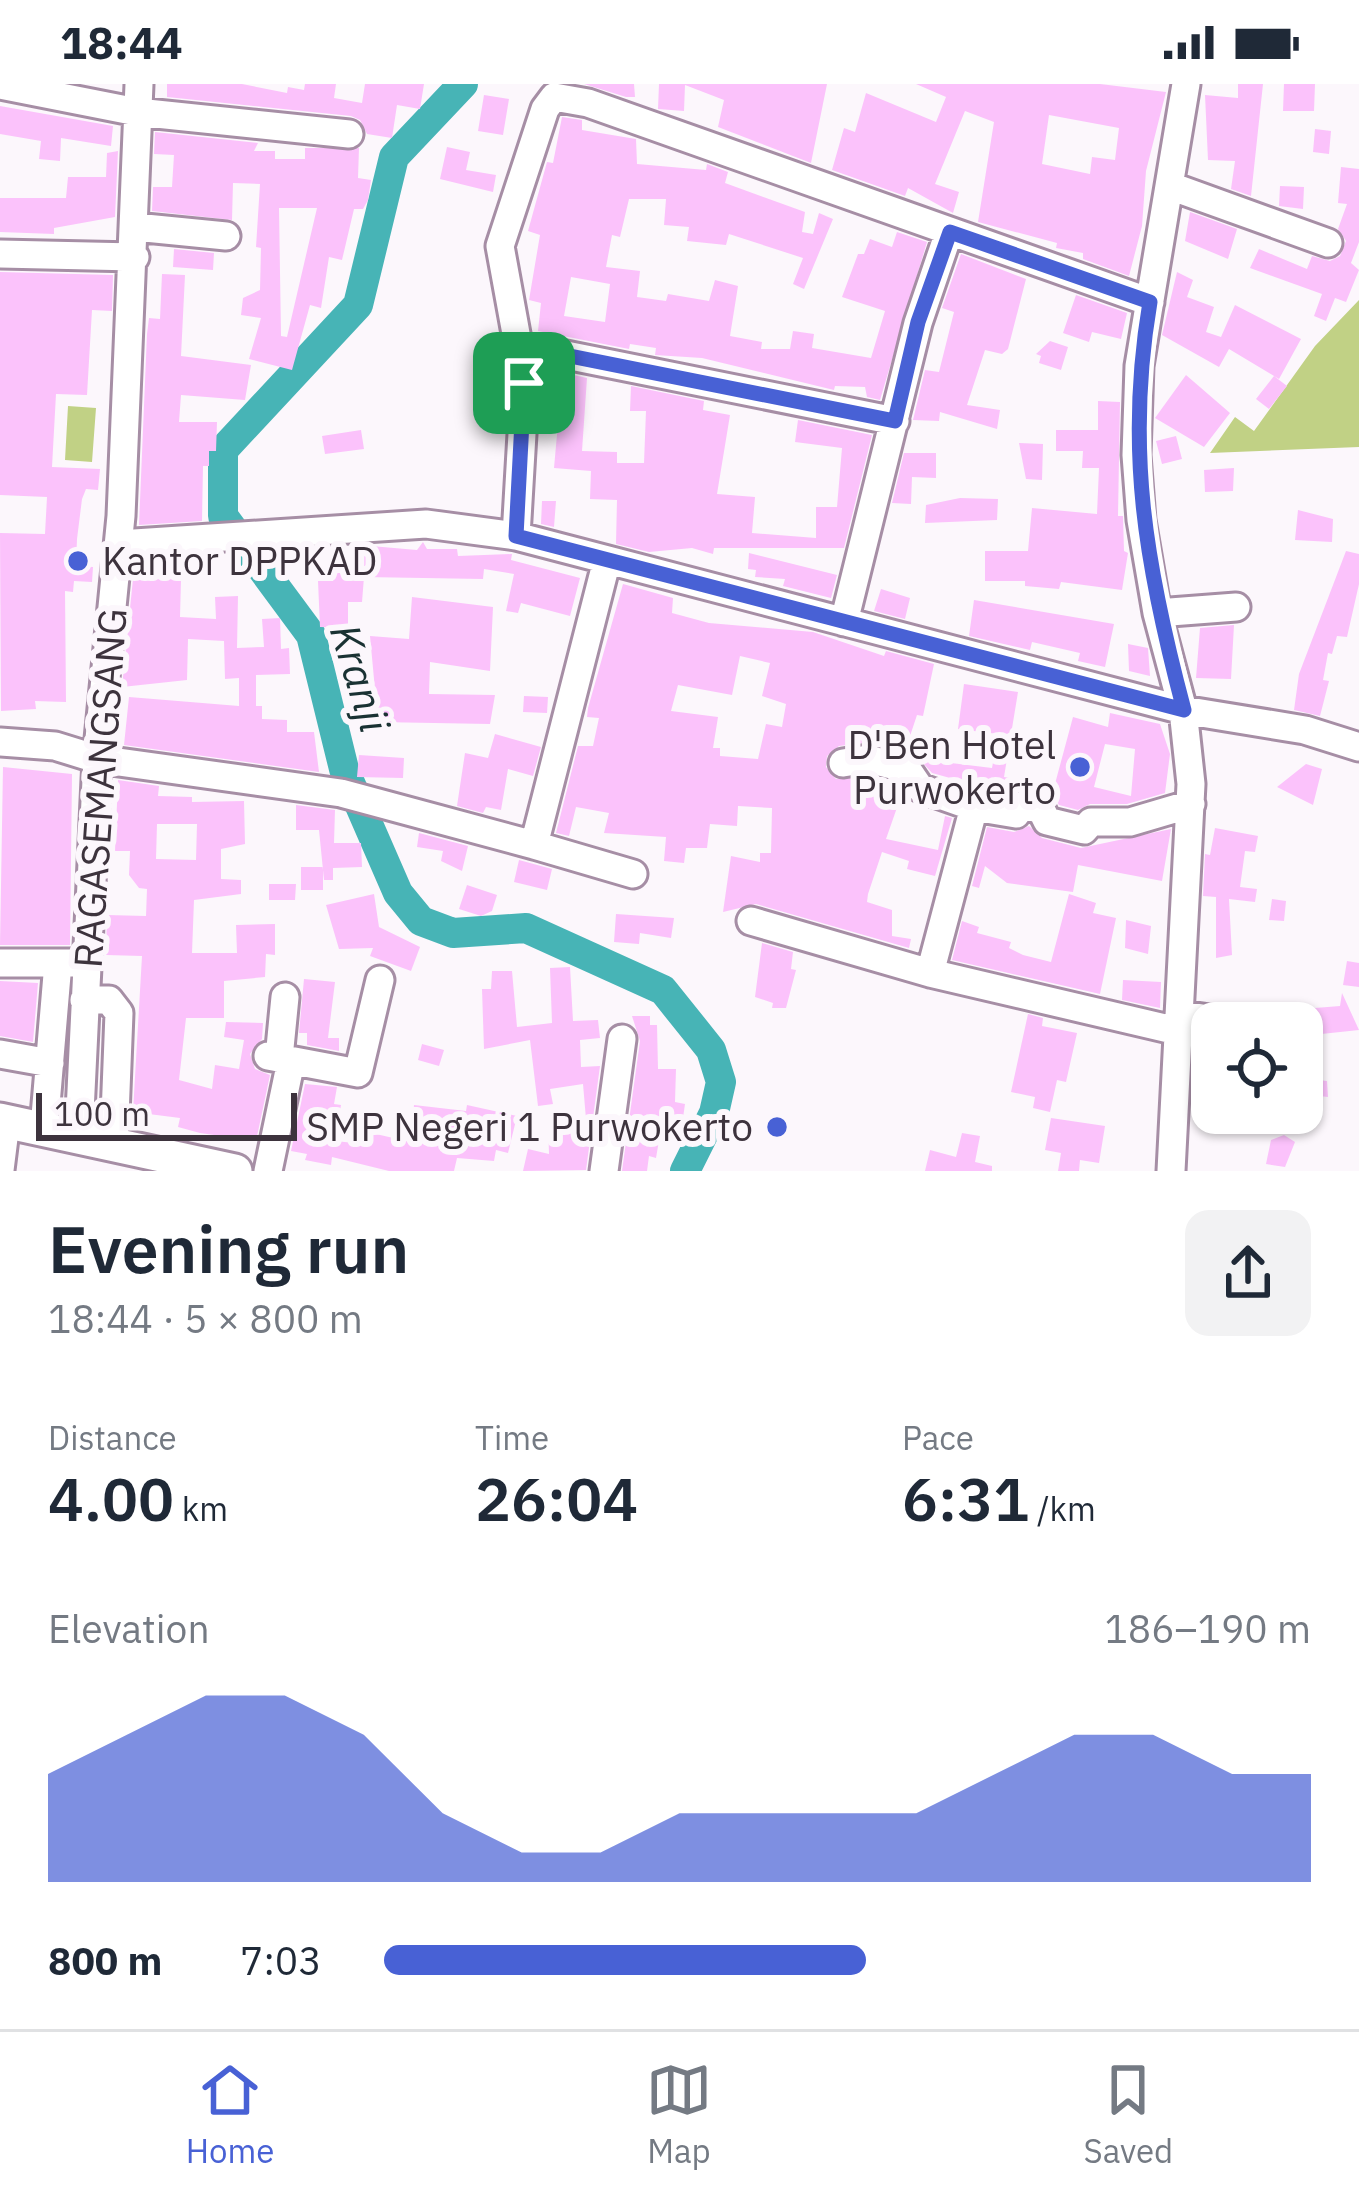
<!DOCTYPE html>
<meta charset="utf-8">
<style>
:root{--surface:#fff;--page:#f2f2f3;--text:#1f2937;--muted:#747a83;--line:#e0e1e3;--accent:#4861d5}
body{margin:0;font-family:"IBM Plex Sans",sans-serif;background:var(--page);color:var(--text);height:100vh;display:flex;flex-direction:column;font-size:45px;white-space:nowrap}
*{box-sizing:border-box;margin:0}
p{font-size:39px;color:var(--muted)}
.icon{flex:none;width:66px;height:66px;fill:none;stroke:currentColor;stroke-width:2;stroke-linecap:round;stroke-linejoin:round}
.map{position:relative;height:1087px;overflow:hidden}
.details{display:flex;flex-direction:column;background:var(--surface);flex:1}
.details>*{flex:none}
.controls{position:absolute;left:1191px;top:918px;display:grid;gap:24px}
.controls a{display:grid;place-items:center;width:132px;height:132px;border-radius:24px;background:var(--surface);box-shadow:0 3px 9px #0004;font-size:60px}
.scale{position:absolute;left:36px;bottom:30px;width:261px;box-sizing:border-box;padding-left:12px;border:6px solid #3d333d;border-top:0;font-size:33px;line-height:42px;white-space:nowrap;color:#3d333d;-webkit-text-stroke:9px #fcf7fc;paint-order:stroke}
.pin{position:absolute;display:grid;place-items:center;width:102px;height:102px;color:#fff;margin:-51px;border-radius:24px;box-shadow:0 6px 18px #0006}
.round{display:grid;place-items:center;flex:none;width:126px;height:126px;border-radius:24px;background:var(--page)}
.headline{display:flex;align-items:center;justify-content:space-between;height:204px;padding:0 48px}
h1{font-size:66px;font-weight:600;line-height:90px}
.figures{display:grid;grid-template-columns:repeat(3,1fr);gap:18px;height:204px;padding:12px 48px}
.figures div{display:grid;align-content:center}
.figures b{font-size:60px;font-weight:600}
.figures small{font-size:33px;font-weight:400}
.figures p{font-size:33px}
.chart{height:336px;padding:24px 48px}
.chart p{display:flex;justify-content:space-between}
.chart svg{width:100%;height:216px;margin-top:12px;fill:var(--accent);opacity:.7}
ul{padding:0 48px;list-style:none;font-size:39px}
li{display:grid;grid-template-columns:192px 144px 1fr;align-items:center;height:90px}
li i{height:30px;border-radius:15px;background:var(--accent)}
.status{display:flex;justify-content:space-between;align-items:center;height:84px;padding:0 60px;background:var(--surface);direction:ltr}
.status svg{height:33px;fill:currentColor}
.tab-bar{display:flex;justify-content:space-around;align-items:center;height:168px;border-top:3px solid var(--line);background:var(--surface);font-size:33px;color:var(--muted)}
.tab-bar a{display:grid;justify-items:center;gap:6px}
.tab-bar .current{color:var(--accent)}
.map>svg:first-child{display:block}
.green{fill:#c1d185}
.lines{fill:none;stroke-linecap:round;stroke-linejoin:round}
.river{stroke:#47b4b6;stroke-width:30}
.building{fill:#fbc2fb;fill-rule:evenodd}
.minor-casing{stroke:#a68ea5;stroke-width:33}
.major-casing{stroke:#a68ea5;stroke-width:39}
.minor{stroke:#fff;stroke-width:27}
.major{stroke:#fff;stroke-width:33}
.route-casing{stroke:#fff;stroke-width:24}
.route{stroke:#4861d5;stroke-width:15}
.poi-dot{fill:#4861d5;stroke:#fcf7fc;stroke-width:4.5}
.labels{text-anchor:middle;stroke-width:12;stroke-linejoin:round;paint-order:stroke}
.poi-label{font-size:39px;fill:#3d333d;stroke:#fcf7fc;text-anchor:end}
.street-label{font-size:39px;fill:#3d333d;stroke:#fcf7fc}
.water-label{font-size:42px;font-style:italic;fill:#1a3233;stroke:#fcf7fc}
</style>
<div class="status"><b>18:44</b><svg viewBox="0 0 49 12"><path d="M0 12V9h3v3zM5 12V6h3v6zM10 12V3h3v9zM15 12V0h3v12zM26 1h20v11H26zM47 4h2v5h-2z"/></svg></div>
<div class="map">
<svg width="1359" height="1087" viewBox="0 0 1359 1087">
<rect width="100%" height="100%" fill="#fcf7fc"/>
<!-- green -->
<path class="green" d="M 1359,216 L 1359,363 L 1210,369 L 1235,333 L 1254,347 L 1315,262 Z
M 68,322 L 96,324 L 92,378 L 65,376 Z"/>
<g class="lines">
<!-- river -->
<path class="river" d="M 463,0 L 394,73 L 358,221 L 223,366 L 223,432 L 311,551 L 344,685 L 398,809 L 421,837 L 453,849 L 526,844 L 663,906 L 711,966 L 721,998 L 714,1029 L 685,1087"/>
</g>
<!-- building -->
<path class="building" d="M 167,0 L 242,0 L 287,9 L 288,3 L 304,6 L 305,0 L 336,0 L 334,14 L 362,19 L 365,0 L 424,0 L 420,25 L 397,21 L 392,54 L 367,50 L 360,36 L 351,32 L 167,13 Z
M 584,0 L 634,0 L 635,13 L 626,13 Z
M 659,0 L 827,0 L 811,79 L 718,43 L 724,16 L 685,1 L 684,27 L 658,25 Z
M 916,0 L 1100,0 L 1166,8 L 1146,87 L 1142,142 L 1129,192 L 1083,175 L 1083,169 L 1056,164 L 1057,159 L 978,138 L 994,38 L 965,27 L 935,100 L 959,108 L 953,129 L 908,104 L 905,112 L 832,86 L 844,44 L 855,48 L 866,9 L 936,38 L 946,13 ZM 1049,31 L 1119,44 L 1115,76 L 1092,73 L 1090,90 L 1042,80 Z
M 1238,0 L 1263,0 L 1251,112 L 1231,105 L 1235,77 L 1208,76 L 1205,11 L 1238,14 Z
M 1284,0 L 1315,0 L 1314,27 L 1283,27 Z
M 484,11 L 509,15 L 503,51 L 478,47 Z
M 0,22 L 113,42 L 111,62 L 61,54 L 60,77 L 39,75 L 41,57 L 0,50 Z
M 562,33 L 582,36 L 582,46 L 636,55 L 637,80 L 706,86 L 707,80 L 728,88 L 725,99 L 805,128 L 802,148 L 813,150 L 819,129 L 833,135 L 804,205 L 793,200 L 803,174 L 729,150 L 726,161 L 687,157 L 689,143 L 664,141 L 666,115 L 629,115 L 620,153 L 612,151 L 606,183 L 640,187 L 637,213 L 666,217 L 668,210 L 709,217 L 715,196 L 738,202 L 730,252 L 762,258 L 761,265 L 790,265 L 793,247 L 814,250 L 812,264 L 871,274 L 885,227 L 842,213 L 858,170 L 864,170 L 870,155 L 892,163 L 897,148 L 927,158 L 880,316 L 867,313 L 865,303 L 835,302 L 834,306 L 702,274 L 655,271 L 656,264 L 630,260 L 629,265 L 538,247 L 541,219 L 529,216 L 540,151 L 528,147 L 547,78 L 553,79 ZM 571,193 L 610,200 L 605,238 L 564,232 Z
M 1315,45 L 1331,47 L 1329,70 L 1313,68 Z
M 155,48 L 258,59 L 254,67 L 275,67 L 275,75 L 305,75 L 305,64 L 359,64 L 358,94 L 371,96 L 368,116 L 363,125 L 354,125 L 342,176 L 329,173 L 321,224 L 310,221 L 292,286 L 249,275 L 261,234 L 241,231 L 243,214 L 260,206 L 261,164 L 256,163 L 260,100 L 233,99 L 232,136 L 152,127 L 153,103 L 172,103 L 174,71 L 154,70 ZM 279,124 L 317,124 L 287,253 L 281,252 Z
M 447,63 L 470,68 L 466,86 L 496,91 L 493,108 L 440,95 Z
M 118,67 L 115,133 L 54,144 L 54,150 L 0,148 L 0,114 L 66,114 L 68,93 L 106,93 L 107,69 Z
M 1341,83 L 1359,85 L 1359,158 L 1351,179 L 1359,186 L 1346,218 L 1335,214 L 1326,237 L 1314,232 L 1322,210 L 1250,184 L 1259,165 L 1307,185 L 1312,172 L 1330,177 L 1340,172 L 1346,157 L 1338,145 L 1347,120 L 1338,119 Z
M 1280,102 L 1304,103 L 1303,125 L 1279,122 Z
M 1190,128 L 1237,145 L 1228,175 L 1185,157 Z
M 174,165 L 214,169 L 213,186 L 173,183 Z
M 961,170 L 1026,195 L 1008,265 L 1002,270 L 985,266 L 967,321 L 1000,326 L 997,345 L 940,328 L 939,337 L 913,336 L 925,286 L 939,288 L 954,228 L 942,224 Z
M 0,188 L 113,191 L 112,227 L 92,226 L 87,311 L 56,310 L 52,383 L 100,385 L 98,406 L 86,405 L 82,415 L 77,455 L 76,482 L 93,483 L 92,498 L 74,497 L 73,508 L 65,507 L 66,618 L 35,617 L 36,625 L 1,627 L 0,449 L 45,450 L 47,413 L 0,411 Z
M 1177,188 L 1193,196 L 1187,213 L 1214,223 L 1206,248 L 1221,253 L 1235,221 L 1301,255 L 1279,295 L 1229,265 L 1219,283 L 1162,251 Z
M 162,190 L 185,191 L 181,272 L 251,281 L 245,316 L 181,311 L 179,338 L 217,338 L 216,367 L 209,367 L 209,382 L 203,382 L 202,437 L 139,441 L 147,250 L 149,234 L 160,235 Z
M 1076,211 L 1127,229 L 1121,255 L 1092,248 L 1089,258 L 1063,249 Z
M 1050,257 L 1068,263 L 1061,286 L 1039,279 L 1041,272 L 1036,270 Z
M 556,287 L 587,294 L 582,367 L 617,368 L 617,379 L 644,379 L 646,327 L 630,327 L 631,302 L 704,317 L 703,326 L 730,331 L 717,410 L 755,413 L 752,449 L 816,454 L 816,423 L 837,423 L 842,364 L 795,358 L 798,336 L 872,351 L 844,464 L 714,464 L 713,470 L 692,464 L 649,468 L 616,460 L 617,416 L 590,415 L 591,387 L 554,384 L 560,317 L 553,317 Z
M 1186,291 L 1230,329 L 1204,363 L 1155,334 Z
M 1274,292 L 1287,302 L 1269,325 L 1256,315 Z
M 1098,317 L 1120,318 L 1118,432 L 1123,432 L 1124,467 L 1128,469 L 1122,506 L 1061,498 L 1059,505 L 1025,502 L 1025,497 L 985,497 L 985,467 L 1028,467 L 1032,424 L 1097,430 L 1099,384 L 1082,384 L 1083,367 L 1056,367 L 1056,346 L 1098,346 Z
M 361,346 L 364,365 L 325,370 L 322,352 Z
M 1176,352 L 1182,375 L 1162,380 L 1156,357 Z
M 1019,359 L 1043,360 L 1042,396 L 1026,395 Z
M 904,369 L 936,369 L 936,394 L 912,393 L 911,420 L 892,419 Z
M 1234,384 L 1233,407 L 1205,408 L 1204,386 Z
M 960,414 L 998,415 L 997,436 L 925,439 L 926,421 Z
M 542,417 L 556,417 L 554,443 L 541,440 Z
M 1298,426 L 1333,435 L 1332,458 L 1295,456 Z
M 423,458 L 427,465 L 457,465 L 458,472 L 512,470 L 511,476 L 580,494 L 570,532 L 521,519 L 518,529 L 506,527 L 514,490 L 484,485 L 483,495 L 364,493 L 362,518 L 348,518 L 348,544 L 320,543 L 318,497 L 333,497 L 333,472 L 370,467 L 371,462 L 417,466 Z
M 1346,467 L 1359,470 L 1359,500 L 1347,553 L 1337,552 L 1332,570 L 1328,569 L 1323,596 L 1329,597 L 1320,632 L 1294,626 L 1299,590 Z
M 749,469 L 837,491 L 831,514 L 783,502 L 785,495 L 755,493 L 756,486 L 748,485 Z
M 134,485 L 173,488 L 181,495 L 180,533 L 216,535 L 215,513 L 238,512 L 237,564 L 264,563 L 262,535 L 280,534 L 281,565 L 289,564 L 290,590 L 256,591 L 256,622 L 262,622 L 262,635 L 287,636 L 287,648 L 314,648 L 319,688 L 124,661 L 129,613 L 239,622 L 239,594 L 225,595 L 224,557 L 188,555 L 187,596 L 122,603 Z
M 623,500 L 673,514 L 672,529 L 709,539 L 813,548 L 884,572 L 886,567 L 934,580 L 923,632 L 917,631 L 907,661 L 951,679 L 992,684 L 998,650 L 958,645 L 964,600 L 1018,608 L 1004,693 L 1016,695 L 1008,710 L 932,689 L 913,668 L 872,658 L 839,662 L 827,672 L 826,683 L 836,695 L 867,693 L 891,699 L 888,711 L 900,715 L 886,755 L 938,766 L 945,732 L 952,734 L 935,792 L 907,785 L 909,777 L 882,768 L 868,810 L 867,818 L 892,826 L 892,852 L 911,855 L 909,864 L 756,820 L 723,828 L 731,772 L 760,778 L 760,769 L 771,769 L 772,724 L 738,722 L 737,742 L 710,740 L 707,764 L 686,764 L 684,779 L 664,777 L 666,753 L 604,749 L 609,729 L 576,723 L 569,752 L 556,749 L 578,662 L 593,662 L 599,634 L 587,633 L 588,624 ZM 740,572 L 770,579 L 762,612 L 786,620 L 782,643 L 766,640 L 758,675 L 720,672 L 720,664 L 713,664 L 718,633 L 671,627 L 678,601 L 732,611 Z
M 881,505 L 910,514 L 905,535 L 874,527 Z
M 412,513 L 493,523 L 490,587 L 430,578 L 429,610 L 495,611 L 490,640 L 378,638 L 370,552 L 409,555 Z
M 974,516 L 1114,540 L 1105,583 L 1078,577 L 1080,569 L 1032,558 L 1030,566 L 969,552 Z
M 1234,541 L 1231,595 L 1196,594 L 1200,544 Z
M 1128,560 L 1148,564 L 1150,592 L 1129,587 Z
M 524,612 L 548,613 L 547,629 L 523,628 Z
M 1110,629 L 1160,640 L 1170,670 L 1165,709 L 1127,720 L 1090,720 L 1078,726 L 1059,721 L 1052,711 L 1073,633 L 1108,643 ZM 1105,660 L 1135,665 L 1131,712 L 1094,703 Z
M 495,650 L 541,663 L 533,692 L 508,685 L 501,726 L 486,723 L 483,729 L 457,722 L 465,669 L 488,674 Z
M 359,671 L 404,674 L 403,694 L 357,693 Z
M 1306,680 L 1322,685 L 1313,721 L 1277,703 Z
M 3,683 L 72,690 L 70,861 L 0,861 Z
M 118,696 L 159,702 L 158,712 L 192,713 L 192,718 L 244,717 L 245,760 L 221,765 L 221,795 L 241,796 L 241,810 L 194,816 L 192,869 L 237,869 L 236,841 L 275,840 L 275,871 L 266,870 L 265,893 L 224,897 L 224,934 L 186,934 L 179,996 L 212,1005 L 215,981 L 239,985 L 244,956 L 224,953 L 226,938 L 263,939 L 262,955 L 250,970 L 255,985 L 270,991 L 256,1057 L 200,1049 L 178,1043 L 180,1034 L 133,1028 L 142,872 L 106,871 L 107,831 L 146,832 L 147,805 L 139,804 L 129,791 L 130,767 L 115,767 ZM 157,740 L 197,740 L 196,776 L 156,775 Z
M 296,721 L 335,726 L 334,759 L 361,759 L 362,783 L 333,784 L 333,796 L 324,796 L 319,746 L 296,746 Z
M 1029,742 L 1042,754 L 1081,764 L 1171,745 L 1162,797 L 1078,781 L 1073,808 L 1007,799 L 985,782 L 979,804 L 972,802 L 987,743 L 1014,748 Z
M 1215,744 L 1258,752 L 1255,768 L 1245,767 L 1240,803 L 1257,805 L 1255,818 L 1229,815 L 1232,871 L 1216,874 L 1216,813 L 1203,812 L 1205,770 L 1210,771 Z
M 419,749 L 468,762 L 462,787 L 441,777 L 443,767 L 417,763 Z
M 519,776 L 552,785 L 547,806 L 514,798 Z
M 301,783 L 323,783 L 323,806 L 301,806 Z
M 269,800 L 296,800 L 295,816 L 269,816 Z
M 467,801 L 497,811 L 492,827 L 481,832 L 459,825 Z
M 374,810 L 379,843 L 420,863 L 411,887 L 370,872 L 373,864 L 339,865 L 326,821 Z
M 1069,810 L 1096,819 L 1093,829 L 1116,834 L 1100,910 L 952,876 L 962,837 L 979,843 L 977,849 L 1011,858 L 1009,864 L 1023,871 L 1051,878 Z
M 1272,815 L 1286,817 L 1284,837 L 1269,836 Z
M 616,830 L 674,834 L 671,854 L 640,849 L 639,860 L 614,858 Z
M 1126,836 L 1151,842 L 1148,870 L 1125,864 Z
M 762,859 L 793,868 L 791,885 L 796,886 L 786,924 L 772,924 L 773,919 L 755,913 Z
M 1347,877 L 1359,879 L 1359,903 L 1343,901 Z
M 570,883 L 573,937 L 598,936 L 600,954 L 580,956 L 581,983 L 600,982 L 586,1086 L 523,1087 L 528,1065 L 549,1070 L 548,1036 L 586,1035 L 583,1000 L 550,1005 L 553,1020 L 538,1022 L 530,956 L 484,965 L 482,905 L 491,905 L 492,887 L 512,887 L 517,943 L 552,939 L 550,884 Z
M 304,895 L 335,898 L 328,954 L 339,954 L 339,967 L 307,961 L 307,949 L 299,949 Z
M 1123,896 L 1161,898 L 1160,924 L 1122,916 Z
M 0,897 L 38,899 L 33,958 L 0,952 Z
M 1342,909 L 1359,946 L 1312,951 L 1315,924 L 1340,922 Z
M 1028,930 L 1043,934 L 1042,942 L 1077,949 L 1066,998 L 1057,996 L 1050,1028 L 1033,1024 L 1035,1013 L 1011,1008 Z
M 632,932 L 650,932 L 650,941 L 657,941 L 658,985 L 676,985 L 675,1018 L 685,1020 L 682,1041 L 662,1039 L 656,1074 L 649,1072 L 647,1087 L 622,1087 L 640,957 Z
M 422,960 L 444,966 L 439,982 L 418,976 Z
M 1302,994 L 1327,997 L 1328,1013 L 1302,1010 Z
M 305,1000 L 337,1003 L 334,1020 L 341,1021 L 335,1057 L 364,1060 L 367,1048 L 411,1058 L 414,1021 L 466,1027 L 467,1021 L 517,1032 L 508,1069 L 496,1066 L 494,1077 L 457,1074 L 454,1087 L 389,1087 L 332,1073 L 331,1081 L 305,1076 L 307,1070 L 291,1067 Z
M 1051,1034 L 1105,1042 L 1099,1079 L 1080,1076 L 1079,1087 L 1058,1087 L 1061,1069 L 1045,1066 Z
M 962,1049 L 980,1052 L 975,1078 L 992,1082 L 992,1087 L 925,1087 L 930,1066 L 956,1073 Z
M 1284,1051 L 1295,1058 L 1285,1083 L 1266,1080 L 1271,1056 Z"/>
<g class="lines">
<!-- minor casing -->
<g class="minor-casing">
<path id="minor" d="M 0,1 L 137,28 L 349,50
M 1173,103 L 1328,159
M 135,143 L 226,152
M 0,170 L 135,173
M 521,262 L 895,337
M 516,452 L 525,299 L 500,162 L 545,25 L 554,13 L 588,19 L 1150,218
M 119,460 L 426,440 L 516,452 L 1183,626 L 1305,646 L 1359,663
M 1157,529 L 1236,523
M 844,538 L 918,239 L 949,148
M 0,658 L 55,662 L 97,675 L 341,709 L 534,761 L 607,476
M 843,679 L 868,675 L 907,685 L 920,704 L 974,723 L 930,889
M 974,723 L 1016,730 L 1021,722 L 1041,725 L 1047,737 L 1084,746 L 1091,738 L 1130,738 L 1191,720
M 534,761 L 633,790
M 751,837 L 930,889 L 1182,948
M 0,879 L 74,879
M 84,916 L 109,916 L 119,929 L 114,1058
M 1183,931 L 1235,939
M 0,970 L 50,979
M 268,972 L 358,989 L 380,896
M 279,974 L 285,913
M 44,1044 L 58,879
M 79,1049 L 97,675 L 121,432 L 139,0
M 0,1086 L 6,1038
M 268,1087 L 291,977
M 604,1087 L 622,955
M 1171,1087 L 1191,700 L 1183,626 L 1157,529 L 1141,436 L 1136,371 L 1139,282 L 1186,0"/>
</g>
<!-- major casing -->
<g class="major-casing">
<path id="major" d="M 0,1036 L 235,1087"/>
</g>
<!-- minor -->
<use href="#minor" class="minor"/>
<!-- major -->
<use href="#major" class="major"/>
</g>
<g class="lines">
<!-- route casing -->
<g class="route-casing">
<path id="route" d="M 950,148 L 1150,218 C 1125,365 1146,483 1184,626 L 516,452 L 524,299 L 520,262 L 895,337 L 918,238 Z"/>
</g>
<!-- route -->
<use href="#route" class="route"/>
</g>
<!-- markers -->
<g class="poi-dot">
<circle cx="78" cy="477" r="12"/>
<circle cx="1080" cy="683" r="12"/>
<circle cx="777" cy="1043" r="12"/>
</g>
<g class="labels">
<!-- poi labels -->
<g class="poi-label">
<text x="102" y="491" text-anchor="start">Kantor DPPKAD</text>
<text x="1056" y="675">D'Ben Hotel<tspan x="1056" dy="45">Purwokerto</tspan></text>
<text x="753" y="1057">SMP Negeri 1 Purwokerto</text>
</g>
<!-- street labels -->
<g class="street-label">
<text transform="translate(100 704) rotate(-86)" y="14">RAGASEMANGSANG</text>
</g>
<!-- water labels -->
<g class="water-label">
<text transform="translate(360 594) rotate(73)" y="15">Kranji</text>
</g>
</g>
</svg>
<div class="controls">
<a><svg class="icon" aria-label="locate" viewBox="0 0 24 24"><circle cx="12" cy="12" r="6"/><path d="M12 2v4M12 18v4M2 12h4M18 12h4"/></svg></a>
</div>
<div class="scale">100 m</div>
<div class="pin" style="left:524px;top:299px;background:#1e9e55"><svg class="icon" aria-label="arrive" viewBox="0 0 24 24"><path d="M6 21V4h12l-3 4 3 4H6"/></svg></div>
</div>
<section class="details">
<div class="headline"><div><h1>Evening run</h1><p>18:44 · 5 × 800 m</p></div><a class="round"><svg class="icon" aria-label="share" viewBox="0 0 24 24"><path d="M12 15V3M7 8l5-5 5 5M5 13v7h14v-7"/></svg></a></div>
<div class="figures">
<div><p>Distance</p><b>4.00<small> km</small></b></div>
<div><p>Time</p><b>26:04</b></div>
<div><p>Pace</p><b>6:31<small> /km</small></b></div>
</div>
<div class="chart"><p><span>Elevation</span>186–190 m</p>
<svg viewBox="0 0 160 44" preserveAspectRatio="none"><path d="M0 44V22L10 14L20 6L30 6L40 14L50 30L60 38L70 38L80 30L90 30L100 30L110 30L120 22L130 14L140 14L150 22L160 22V44z"/></svg>
</div>
<ul>
<li><b>800 m</b>7:03<i style="width:52%"></i></li>
</ul>
</section>
<nav class="tab-bar">
<a class="current"><svg class="icon" aria-label="home" viewBox="0 0 24 24"><path d="M3 11l9-7 9 7M6 9v11h12V9"/></svg>Home</a>
<a><svg class="icon" aria-label="map" viewBox="0 0 24 24"><path d="M3 6l6-2 6 2 6-2v14l-6 2-6-2-6 2zM9 4v14M15 6v14"/></svg>Map</a>
<a><svg class="icon" aria-label="saved" viewBox="0 0 24 24"><path d="M7 4h10v16l-5-4-5 4z"/></svg>Saved</a>
</nav>
